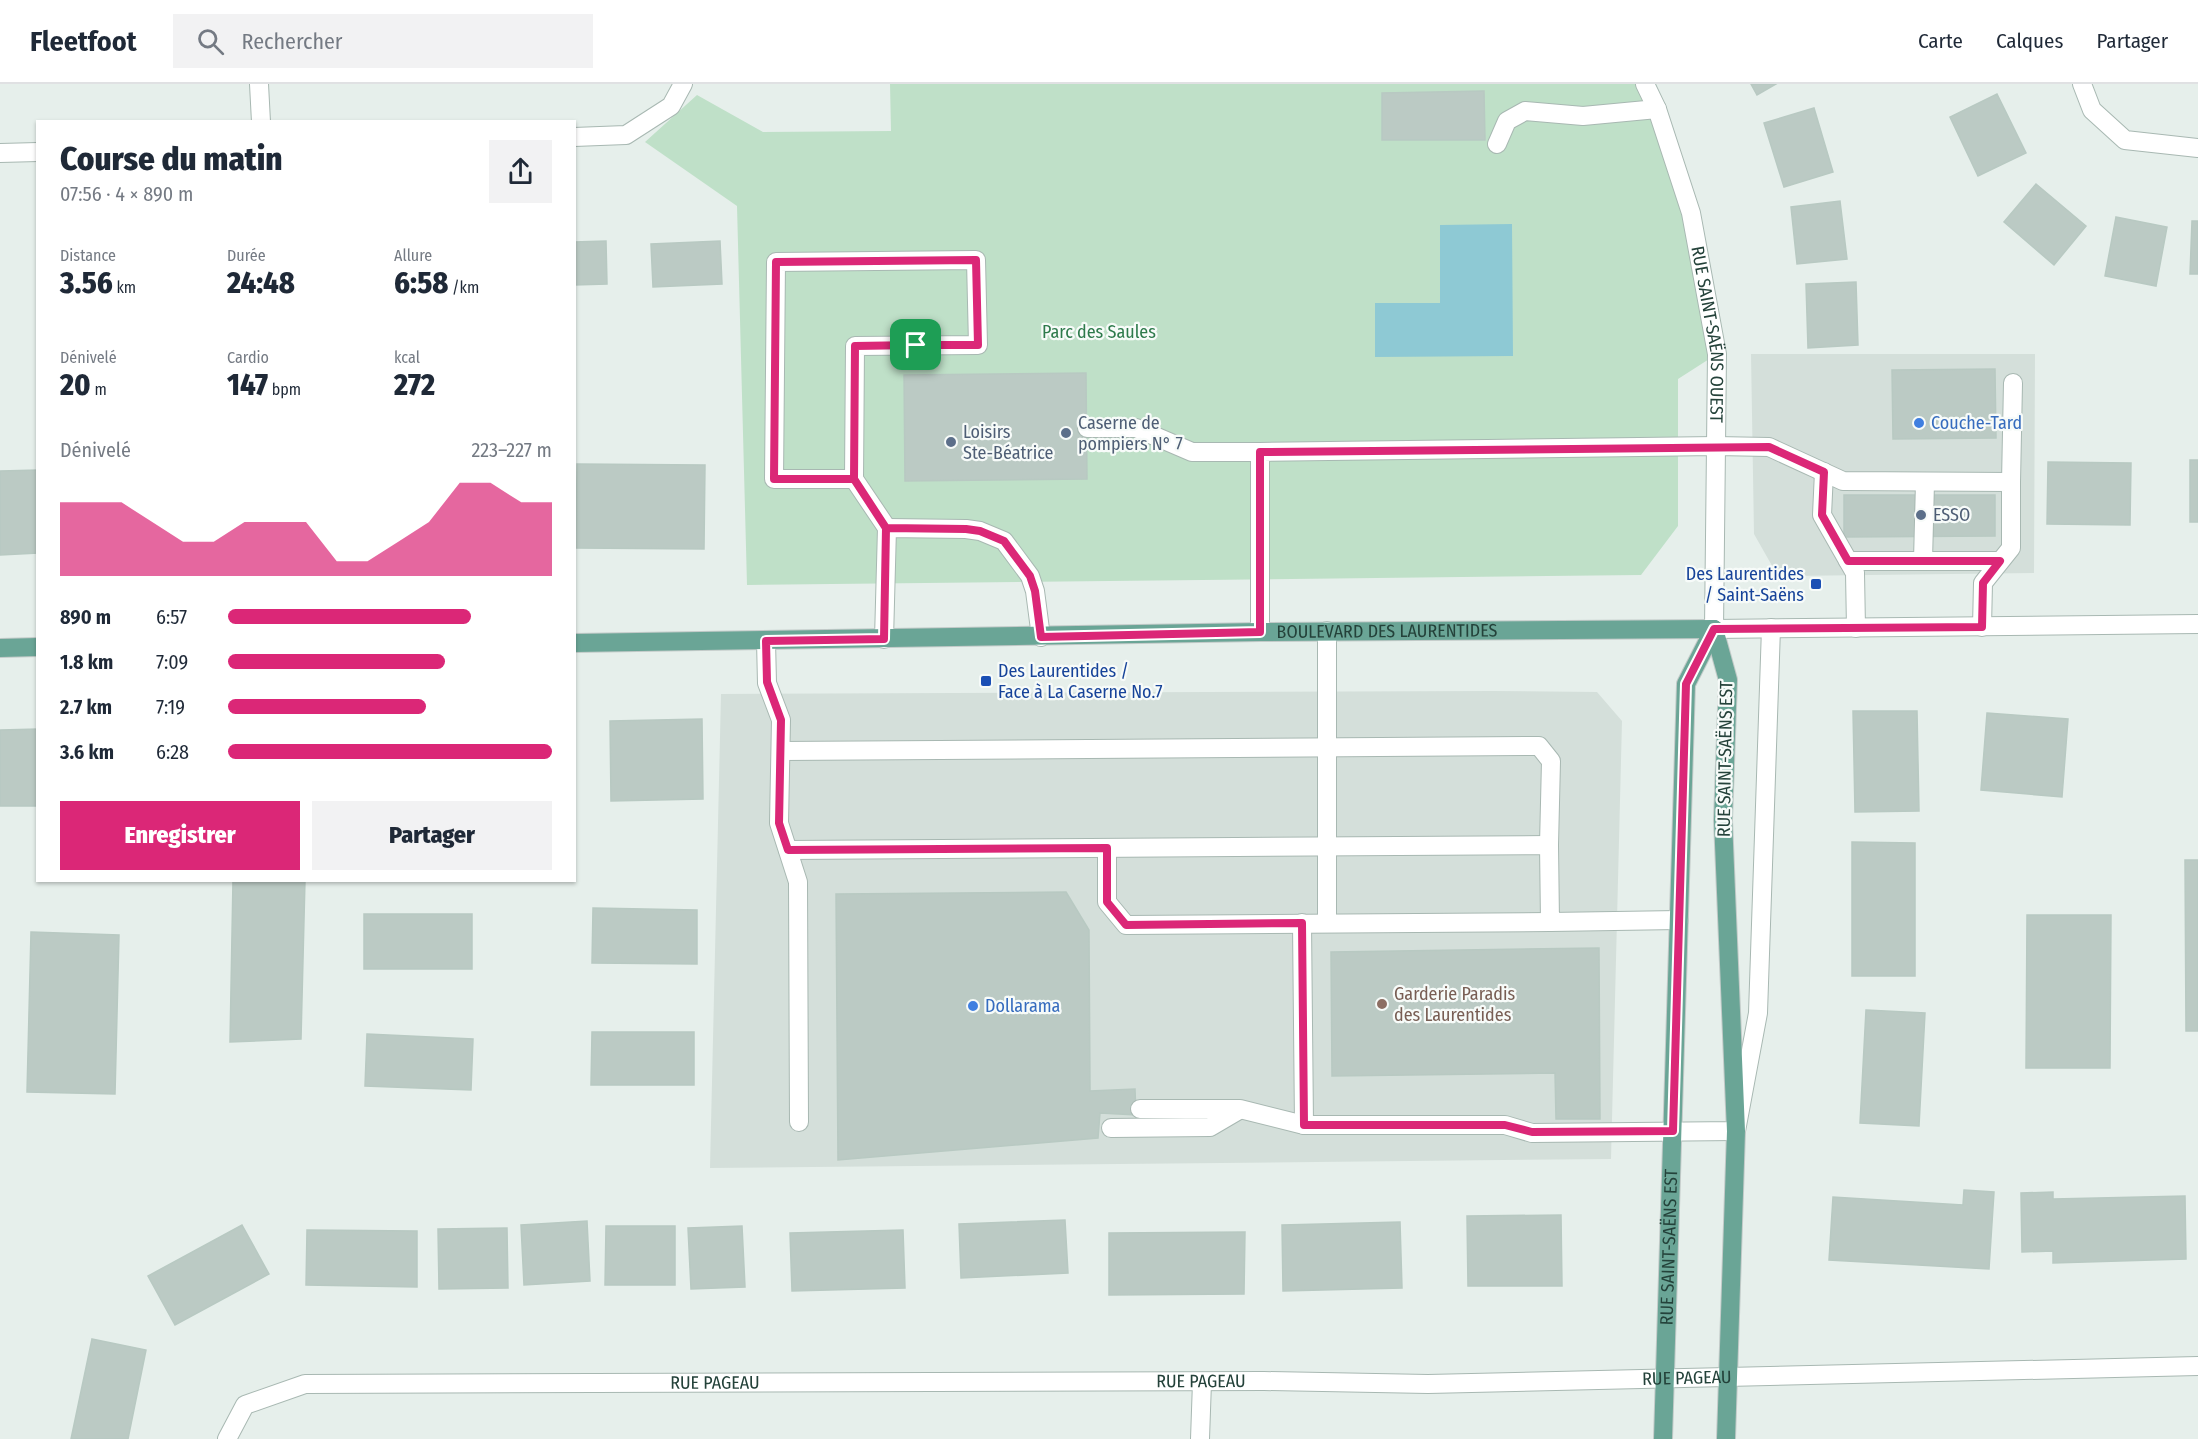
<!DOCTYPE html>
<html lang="fr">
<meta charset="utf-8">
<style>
:root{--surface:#fff;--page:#f2f2f3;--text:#1f2937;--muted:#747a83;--line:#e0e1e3;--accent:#db2777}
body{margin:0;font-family:"Fira Sans Condensed",sans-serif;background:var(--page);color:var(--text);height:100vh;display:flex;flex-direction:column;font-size:22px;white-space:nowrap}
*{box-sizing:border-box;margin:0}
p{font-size:20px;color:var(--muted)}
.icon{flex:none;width:33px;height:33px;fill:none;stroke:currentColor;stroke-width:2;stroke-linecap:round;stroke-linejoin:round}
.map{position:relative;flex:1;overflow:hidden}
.panel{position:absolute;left:36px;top:36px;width:540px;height:762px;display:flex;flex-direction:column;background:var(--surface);border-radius:0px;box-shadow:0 2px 4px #0004}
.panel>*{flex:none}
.pin{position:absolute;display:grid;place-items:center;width:51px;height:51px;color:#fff;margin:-26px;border-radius:12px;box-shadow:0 3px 9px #0006}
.round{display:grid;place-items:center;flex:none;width:63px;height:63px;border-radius:0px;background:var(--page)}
.overview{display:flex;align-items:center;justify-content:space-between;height:102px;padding:0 24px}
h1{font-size:33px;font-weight:800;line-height:45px}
.metrics{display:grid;grid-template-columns:repeat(3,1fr);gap:9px;height:102px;padding:6px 24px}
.metrics div{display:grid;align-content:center}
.metrics b{font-size:30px;font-weight:800}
.metrics small{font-size:16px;font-weight:400}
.metrics p{font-size:16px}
.chart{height:168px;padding:12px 24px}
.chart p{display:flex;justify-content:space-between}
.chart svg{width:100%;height:108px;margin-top:6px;fill:var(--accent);opacity:.7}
.button{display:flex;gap:12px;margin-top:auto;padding:12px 24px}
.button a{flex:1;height:69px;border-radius:0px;background:var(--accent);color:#fff;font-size:24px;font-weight:800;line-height:69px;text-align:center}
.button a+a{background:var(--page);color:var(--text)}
ul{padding:0 24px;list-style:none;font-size:20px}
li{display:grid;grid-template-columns:96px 72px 1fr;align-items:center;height:45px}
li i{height:15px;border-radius:8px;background:var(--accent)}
header{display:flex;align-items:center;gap:36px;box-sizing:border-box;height:84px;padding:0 30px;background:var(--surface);border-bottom:2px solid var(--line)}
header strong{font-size:28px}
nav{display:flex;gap:33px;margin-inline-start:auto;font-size:21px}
.search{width:420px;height:54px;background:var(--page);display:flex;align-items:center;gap:15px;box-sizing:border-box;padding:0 21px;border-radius:0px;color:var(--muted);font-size:22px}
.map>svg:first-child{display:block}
.built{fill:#d4dfda}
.green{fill:#bfe0c8}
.water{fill:#8ec9d4}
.building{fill:#bbcac4;stroke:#b8c9c2;stroke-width:1.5}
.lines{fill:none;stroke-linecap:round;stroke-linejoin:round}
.minor-casing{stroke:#a8b8b2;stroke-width:20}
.major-casing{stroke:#c2cac8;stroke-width:20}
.minor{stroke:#fff;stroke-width:18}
.major{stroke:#6aa596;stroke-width:18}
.route-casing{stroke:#fff;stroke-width:12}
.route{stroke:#db2777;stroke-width:8}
.shop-dot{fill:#3f7fe0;stroke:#f7fbf9;stroke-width:2}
.service-dot{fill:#5c6f8a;stroke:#f7fbf9;stroke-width:2}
.transit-dot{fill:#1a4fb4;stroke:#f7fbf9;stroke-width:2}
.education-dot{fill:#8d6e63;stroke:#f7fbf9;stroke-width:2}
.labels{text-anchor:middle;stroke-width:4.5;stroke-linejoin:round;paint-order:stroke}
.park-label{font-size:18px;fill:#2d7a4b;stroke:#f7fbf9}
.street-label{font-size:18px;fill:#24423a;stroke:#f7fbf9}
.service-label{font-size:18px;fill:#4e5e75;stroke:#f7fbf9;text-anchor:start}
.shop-label{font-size:18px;fill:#366cbe;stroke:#f7fbf9;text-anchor:start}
.transit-label{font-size:18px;fill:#164399;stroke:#f7fbf9;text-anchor:end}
.education-label{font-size:18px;fill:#785e54;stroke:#f7fbf9;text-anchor:start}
</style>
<header>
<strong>Fleetfoot</strong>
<div class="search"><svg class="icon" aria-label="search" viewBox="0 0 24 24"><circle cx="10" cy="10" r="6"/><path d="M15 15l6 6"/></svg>Rechercher</div>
<nav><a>Carte</a><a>Calques</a><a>Partager</a></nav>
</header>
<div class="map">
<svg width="2198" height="1355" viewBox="0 0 2198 1355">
<rect width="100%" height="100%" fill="#e6efeb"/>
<!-- built -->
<path class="built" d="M 1751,270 L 2035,270 L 2034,489 L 1788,492 L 1775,487 L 1754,450 Z
M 1492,607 L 1597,608 L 1622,637 L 1611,1075 L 710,1084 L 721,610 Z"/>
<!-- green -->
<path class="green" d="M 890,0 L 1645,0 L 1657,25 L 1717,270 L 1678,295 L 1678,442 L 1641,491 L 747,501 L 737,122 L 645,58 L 697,11 L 763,48 L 891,47 Z"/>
<!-- water -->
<path class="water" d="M 1512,140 L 1513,272 L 1375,273 L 1375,219 L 1440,219 L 1440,141 Z"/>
<!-- building -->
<path class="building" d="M 1751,0 L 1776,0 L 1757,11 Z
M 1484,7 L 1485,56 L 1382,56 L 1382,9 Z
M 1997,10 L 2026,69 L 1978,92 L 1950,33 Z
M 1814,24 L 1833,88 L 1784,103 L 1764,39 Z
M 2036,100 L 2086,142 L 2054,181 L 2004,138 Z
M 1840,117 L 1847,175 L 1797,180 L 1791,123 Z
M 2116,133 L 2167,143 L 2156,202 L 2105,192 Z
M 2192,137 L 2198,137 L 2198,190 L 2190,190 Z
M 606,157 L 607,200 L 574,201 L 574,158 Z
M 720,157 L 722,200 L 653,203 L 651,160 Z
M 1856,198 L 1858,261 L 1808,264 L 1806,200 Z
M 1995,285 L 1996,354 L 1893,355 L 1892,286 Z
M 1086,289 L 1087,395 L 905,397 L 904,291 Z
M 2190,376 L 2198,376 L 2198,438 L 2190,438 Z
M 2048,378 L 2131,379 L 2130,441 L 2047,440 Z
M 577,380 L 705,381 L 704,465 L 576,464 Z
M 38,386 L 38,469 L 0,471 L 0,387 Z
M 1844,411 L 1995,411 L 1995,452 L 1844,453 Z
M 1853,627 L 1917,627 L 1919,727 L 1855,728 Z
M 1987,629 L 2068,635 L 2062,713 L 1981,706 Z
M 702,635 L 703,715 L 611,717 L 610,637 Z
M 38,645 L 38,722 L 0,722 L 0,646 Z
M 1852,758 L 1915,759 L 1915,892 L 1852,892 Z
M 2185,776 L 2198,776 L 2198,947 L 2186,947 Z
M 233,796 L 305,796 L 301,955 L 230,958 Z
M 1066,808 L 1089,846 L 1090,1007 L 1135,1005 L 1136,1031 L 1100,1029 L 1098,1054 L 838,1076 L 836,810 Z
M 593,824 L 697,826 L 697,880 L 592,879 Z
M 364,830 L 472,830 L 472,885 L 364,885 Z
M 2027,831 L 2111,831 L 2110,984 L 2026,984 Z
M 31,848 L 119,851 L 115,1010 L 27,1008 Z
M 1599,864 L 1600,1035 L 1556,1035 L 1555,989 L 1332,992 L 1331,868 Z
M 1866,926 L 1925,929 L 1919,1042 L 1860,1039 Z
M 592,948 L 694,948 L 694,1001 L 591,1001 Z
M 367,950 L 473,955 L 471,1006 L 365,1002 Z
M 1964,1106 L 1994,1108 L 1989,1185 L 1829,1176 L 1833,1113 L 1963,1121 Z
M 2053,1108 L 2053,1115 L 2185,1112 L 2186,1175 L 2053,1179 L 2053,1167 L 2022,1168 L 2021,1109 Z
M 1561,1131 L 1562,1202 L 1468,1202 L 1467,1132 Z
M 1065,1136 L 1068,1189 L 961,1194 L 959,1140 Z
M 587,1137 L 590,1197 L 524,1201 L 521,1141 Z
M 1400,1138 L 1402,1204 L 1283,1207 L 1282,1141 Z
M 242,1141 L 269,1190 L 175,1241 L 148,1192 Z
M 606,1142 L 675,1142 L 675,1201 L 605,1201 Z
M 742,1142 L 745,1203 L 691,1205 L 688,1144 Z
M 507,1144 L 508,1204 L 439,1205 L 438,1145 Z
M 307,1146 L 417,1147 L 417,1203 L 306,1201 Z
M 903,1146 L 905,1204 L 792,1207 L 790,1149 Z
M 1245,1148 L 1244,1210 L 1109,1211 L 1109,1149 Z
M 92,1255 L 146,1266 L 128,1355 L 71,1355 Z"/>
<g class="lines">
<!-- minor casing -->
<g class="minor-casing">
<g id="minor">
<path d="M 259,0 L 261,38"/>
<path id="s1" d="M 1645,0 L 1657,25 L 1691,129 L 1717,270 L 1714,545 L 2198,540"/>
<path d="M 2082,0 L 2092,26 L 2125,56 L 2198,64"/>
<path d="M 574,53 L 626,51 L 671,22 L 683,0"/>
<path d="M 1497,60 L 1507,37 L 1525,27 L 1583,32 L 1657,25"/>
<path d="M 0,69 L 38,68"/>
<path d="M 1087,344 L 1136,344 L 1192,368 L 1260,368"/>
<path d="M 1824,388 L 1822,431 L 1855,489 L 1856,544"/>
<path d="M 854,395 L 774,395 L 776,178 L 976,176 L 978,261 L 855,262 L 854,395 L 887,444"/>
<path d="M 2011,398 L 2013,299"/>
<path d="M 1848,477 L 2000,477"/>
<path d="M 1923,477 L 1925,398"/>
<path d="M 1260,548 L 1260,368 L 1716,362 L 1769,363 L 1843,397 L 2011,398 L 2011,464 L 1983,499 L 1982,543"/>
<path d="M 884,555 L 887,444 L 966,445 L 980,447 L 1004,457 L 1030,492 L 1035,507 L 1041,553"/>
<path d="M 766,557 L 767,599 L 781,636 L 779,739 L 798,798 L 799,1038"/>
<path d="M 781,667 L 1539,662 L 1551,677 L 1549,761"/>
<path d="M 1107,764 L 1107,818 L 1126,841 L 1550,838"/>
<path d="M 788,766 L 1549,761 L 1550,838 L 1679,836"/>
<path d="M 1302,839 L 1304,1041 L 1505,1041 L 1532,1049 L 1736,1047 L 1758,929 L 1771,544"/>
<path d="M 1327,839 L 1327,547"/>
<path d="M 1140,1025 L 1240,1025 L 1304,1041"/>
<path d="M 1111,1044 L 1210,1043 L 1239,1026"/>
<path id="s2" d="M 227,1355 L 245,1321 L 305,1300 L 1264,1297 L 1428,1300 L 2198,1282"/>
<path d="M 1200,1355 L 1202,1298"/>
</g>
</g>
<!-- major casing -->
<g class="major-casing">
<g id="major">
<path d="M 1714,545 L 1728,596 L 1723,736 L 1736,1047 L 1726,1355"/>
<path id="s3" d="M 574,559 L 1260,548 L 1714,545"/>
<path d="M 0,564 L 38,563"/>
<path id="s4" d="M 1663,1355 L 1686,600 L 1714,545"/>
</g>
</g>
<!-- minor -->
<use href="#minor" class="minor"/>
<!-- major -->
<use href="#major" class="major"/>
</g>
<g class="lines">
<!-- route casing -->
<g class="route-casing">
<path id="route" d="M 916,261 L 855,262 L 854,395 L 886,444 L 884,555 L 766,557 L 767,598 L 781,636 L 779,739 L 788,766 L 1107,764 L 1107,818 L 1126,841 L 1302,839 L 1304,1041 L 1505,1041 L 1532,1048 L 1673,1047 L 1686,600 L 1714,545 L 1982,543 L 1983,499 L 2000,477 L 1848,477 L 1822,431 L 1824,388 L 1769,363 L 1260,368 L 1260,548 L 1041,553 L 1035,507 L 1030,492 L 1004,457 L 980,447 L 966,445 L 886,444 L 854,395 L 774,395 L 776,178 L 976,176 L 978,261 L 916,261"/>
</g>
<!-- route -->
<use href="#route" class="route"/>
</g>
<!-- markers -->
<g class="shop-dot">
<circle cx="1919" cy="339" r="6"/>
<circle cx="973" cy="922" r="6"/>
</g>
<g class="service-dot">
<circle cx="1066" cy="349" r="6"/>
<circle cx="951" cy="358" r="6"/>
<circle cx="1921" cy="431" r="6"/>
</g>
<g class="transit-dot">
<rect x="1810" y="494" width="12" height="12" rx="3"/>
<rect x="980" y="591" width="12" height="12" rx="3"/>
</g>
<circle class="education-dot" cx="1382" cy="920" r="6"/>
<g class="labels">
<!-- park labels -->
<g class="park-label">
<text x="1099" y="254">Parc des Saules</text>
</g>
<!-- street labels -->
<g class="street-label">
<text dy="6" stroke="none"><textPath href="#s1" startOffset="260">RUE SAINT-SAËNS OUEST</textPath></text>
<text dy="6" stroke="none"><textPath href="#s3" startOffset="813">BOULEVARD DES LAURENTIDES</textPath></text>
<text transform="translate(1725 675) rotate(-89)" y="6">RUE SAINT-SAËNS EST</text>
<text dy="6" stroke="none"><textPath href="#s4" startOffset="192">RUE SAINT-SAËNS EST</textPath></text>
<text dy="6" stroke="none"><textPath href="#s2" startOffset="1484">RUE PAGEAU</textPath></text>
<text dy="6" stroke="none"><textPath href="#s2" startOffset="998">RUE PAGEAU</textPath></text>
<text dy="6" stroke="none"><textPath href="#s2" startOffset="512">RUE PAGEAU</textPath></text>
</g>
<!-- service labels -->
<g class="service-label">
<text x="1078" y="345">Caserne de<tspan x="1078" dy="21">pompiers N° 7</tspan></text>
<text x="963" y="354">Loisirs<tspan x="963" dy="21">Ste-Béatrice</tspan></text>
<text x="1933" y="437">ESSO</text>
</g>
<!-- shop labels -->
<g class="shop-label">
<text x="1931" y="345">Couche-Tard</text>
<text x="985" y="928">Dollarama</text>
</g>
<!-- transit labels -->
<g class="transit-label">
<text x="1804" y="496">Des Laurentides<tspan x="1804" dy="21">/ Saint-Saëns</tspan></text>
<text x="998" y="593" text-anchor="start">Des Laurentides /<tspan x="998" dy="21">Face à La Caserne No.7</tspan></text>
</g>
<!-- education labels -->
<g class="education-label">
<text x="1394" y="916">Garderie Paradis<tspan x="1394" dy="21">des Laurentides</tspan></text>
</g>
</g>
</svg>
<div class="pin" style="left:916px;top:261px;background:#1e9e55"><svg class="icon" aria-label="arrive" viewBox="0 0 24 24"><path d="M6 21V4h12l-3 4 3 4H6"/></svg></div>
<section class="panel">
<div class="overview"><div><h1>Course du matin</h1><p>07:56 · 4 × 890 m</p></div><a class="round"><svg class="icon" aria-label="share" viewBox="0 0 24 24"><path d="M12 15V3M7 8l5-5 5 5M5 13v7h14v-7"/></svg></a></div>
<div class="metrics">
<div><p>Distance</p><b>3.56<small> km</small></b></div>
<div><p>Durée</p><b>24:48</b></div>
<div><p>Allure</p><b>6:58<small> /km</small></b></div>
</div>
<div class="metrics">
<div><p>Dénivelé</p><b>20<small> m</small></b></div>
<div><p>Cardio</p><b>147<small> bpm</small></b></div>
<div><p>kcal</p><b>272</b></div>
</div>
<div class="chart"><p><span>Dénivelé</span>223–227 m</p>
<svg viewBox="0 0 160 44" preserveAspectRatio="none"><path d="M0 44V14L10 14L20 14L30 22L40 30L50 30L60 22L70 22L80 22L90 38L100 38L110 30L120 22L130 6L140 6L150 14L160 14V44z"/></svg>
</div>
<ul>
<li><b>890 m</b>6:57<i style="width:75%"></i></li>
<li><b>1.8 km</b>7:09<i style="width:67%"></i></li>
<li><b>2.7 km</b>7:19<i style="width:61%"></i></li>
<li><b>3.6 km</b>6:28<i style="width:100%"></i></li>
</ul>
<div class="button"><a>Enregistrer</a><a>Partager</a></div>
</section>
</div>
